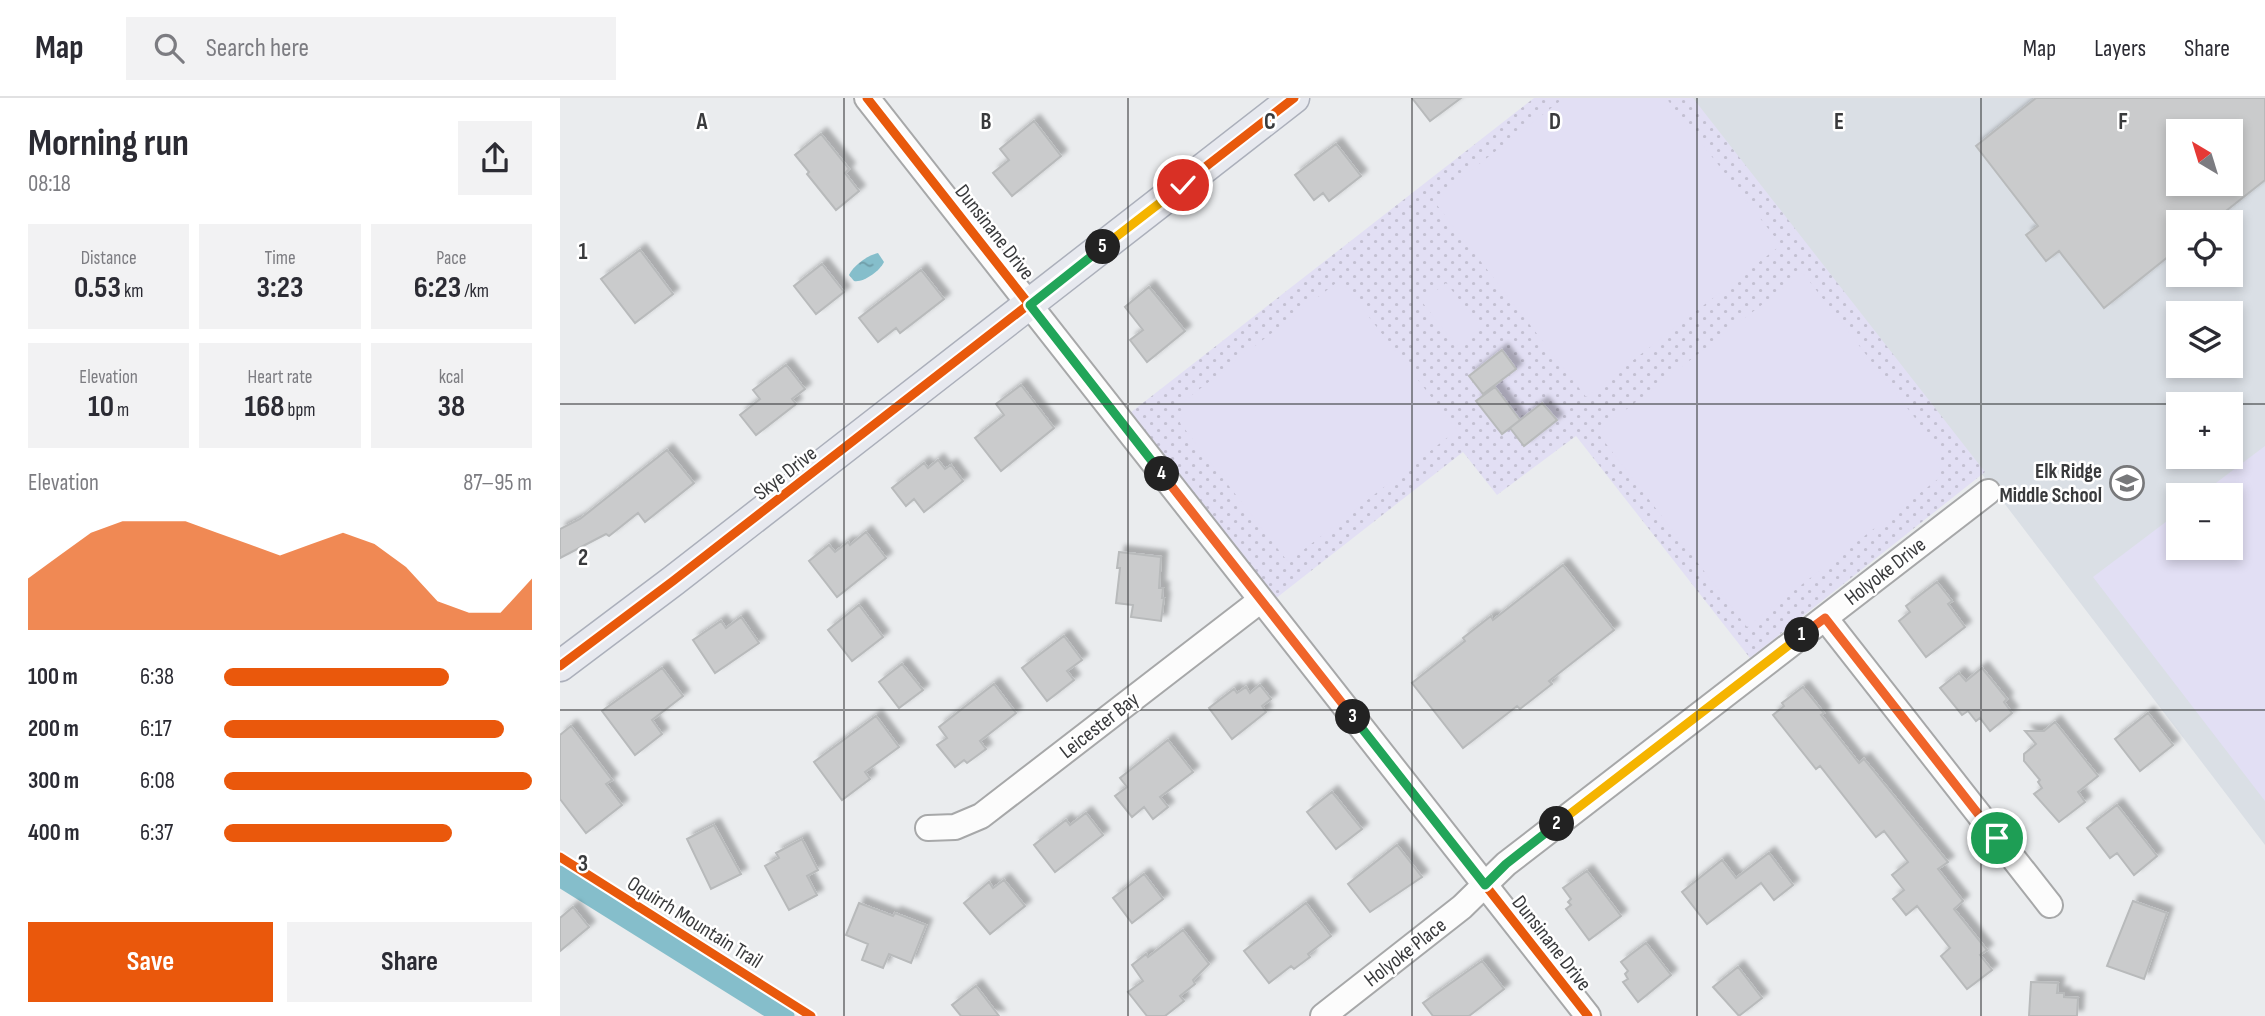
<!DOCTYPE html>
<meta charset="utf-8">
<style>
:root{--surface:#fff;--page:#f2f2f3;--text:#2b2b33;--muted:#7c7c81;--line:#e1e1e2;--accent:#ea580c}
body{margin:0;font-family:"Sofia Sans Condensed",sans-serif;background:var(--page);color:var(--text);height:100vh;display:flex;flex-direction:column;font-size:26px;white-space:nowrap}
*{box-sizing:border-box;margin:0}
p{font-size:23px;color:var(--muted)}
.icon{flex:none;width:38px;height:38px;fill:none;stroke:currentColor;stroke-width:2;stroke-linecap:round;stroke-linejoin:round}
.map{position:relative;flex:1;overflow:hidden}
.drawer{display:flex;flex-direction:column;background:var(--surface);width:560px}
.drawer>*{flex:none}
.needle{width:46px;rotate:322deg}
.buttons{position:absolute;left:1606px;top:21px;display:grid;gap:14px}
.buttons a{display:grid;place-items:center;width:77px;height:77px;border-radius:0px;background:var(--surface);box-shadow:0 4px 10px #0003;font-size:35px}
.pin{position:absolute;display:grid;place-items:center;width:60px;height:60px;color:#fff;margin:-30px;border:4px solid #fff;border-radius:50%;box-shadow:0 2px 7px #0007}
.km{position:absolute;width:35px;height:35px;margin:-18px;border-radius:50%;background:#222;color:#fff;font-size:19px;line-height:35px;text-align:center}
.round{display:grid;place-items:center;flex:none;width:74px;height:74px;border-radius:0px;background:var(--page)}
.summary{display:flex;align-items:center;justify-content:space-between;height:119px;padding:0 28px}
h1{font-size:38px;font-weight:700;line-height:52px}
.stats{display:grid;grid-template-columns:repeat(3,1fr);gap:10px;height:119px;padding:7px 28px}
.stats div{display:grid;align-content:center;border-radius:0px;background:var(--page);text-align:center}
.stats b{font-size:30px;font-weight:700}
.stats small{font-size:19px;font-weight:400}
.stats p{font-size:19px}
.chart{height:196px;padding:14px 28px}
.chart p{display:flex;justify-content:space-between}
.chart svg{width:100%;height:126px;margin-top:7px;fill:var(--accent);opacity:.7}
.button{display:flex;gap:14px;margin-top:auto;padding:14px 28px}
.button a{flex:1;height:80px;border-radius:0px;background:var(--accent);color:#fff;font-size:28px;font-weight:700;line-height:80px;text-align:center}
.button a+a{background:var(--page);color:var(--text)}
ul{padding:0 28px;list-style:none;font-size:23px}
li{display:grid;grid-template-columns:112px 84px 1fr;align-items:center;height:52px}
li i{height:18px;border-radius:9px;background:var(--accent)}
header{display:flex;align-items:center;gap:42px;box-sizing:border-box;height:98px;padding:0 35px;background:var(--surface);border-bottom:2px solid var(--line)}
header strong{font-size:33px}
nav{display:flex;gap:38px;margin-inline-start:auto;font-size:24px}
.search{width:490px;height:63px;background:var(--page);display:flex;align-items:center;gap:18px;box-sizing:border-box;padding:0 24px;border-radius:0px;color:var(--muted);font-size:26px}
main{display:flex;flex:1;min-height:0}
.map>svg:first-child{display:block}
.built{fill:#dadfe5;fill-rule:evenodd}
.grass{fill:url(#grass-dots)}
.park{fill:#e2dff4}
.water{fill:url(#water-ripples)}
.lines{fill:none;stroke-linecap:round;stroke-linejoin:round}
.canal{stroke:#85becb;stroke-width:21}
.building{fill:#cacbcc;stroke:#b8babb;stroke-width:2;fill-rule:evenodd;filter:url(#shadow)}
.minor-casing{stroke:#a7a8a9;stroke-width:28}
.major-casing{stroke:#acb0bb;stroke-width:33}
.minor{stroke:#fcfcfc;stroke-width:24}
.major{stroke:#e7e9ef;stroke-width:30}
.cycleway-casing{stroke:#fff;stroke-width:13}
.cycleway{stroke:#e8590c;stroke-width:9}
.split-1-casing{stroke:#fff;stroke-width:14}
.split-2-casing{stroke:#fff;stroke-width:14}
.split-3-casing{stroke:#fff;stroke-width:14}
.split-4-casing{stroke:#fff;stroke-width:14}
.split-5-casing{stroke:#fff;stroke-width:14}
.split-6-casing{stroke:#fff;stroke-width:14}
.split-1{stroke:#f0652b;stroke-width:9}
.split-2{stroke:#f5b400;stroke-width:9}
.split-3{stroke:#22a559;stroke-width:9}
.split-4{stroke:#f0652b;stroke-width:9}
.split-5{stroke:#22a559;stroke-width:9}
.split-6{stroke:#f5b400;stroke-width:9}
.grid{fill:none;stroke:#393a3c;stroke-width:2;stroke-opacity:0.55}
.labels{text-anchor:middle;stroke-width:5;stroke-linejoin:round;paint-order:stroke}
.street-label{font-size:21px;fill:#393a3c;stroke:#fff}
.poi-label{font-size:21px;font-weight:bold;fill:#393a3c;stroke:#fff;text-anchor:end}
.grid-label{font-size:23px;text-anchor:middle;font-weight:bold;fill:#393a3c;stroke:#fff;stroke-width:5;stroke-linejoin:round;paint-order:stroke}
</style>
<header>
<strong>Map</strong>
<div class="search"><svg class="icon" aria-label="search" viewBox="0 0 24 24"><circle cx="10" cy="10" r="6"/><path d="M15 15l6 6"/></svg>Search here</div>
<nav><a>Map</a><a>Layers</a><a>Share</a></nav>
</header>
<main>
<section class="drawer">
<div class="summary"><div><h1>Morning run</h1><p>08:18</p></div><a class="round"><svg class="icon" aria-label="share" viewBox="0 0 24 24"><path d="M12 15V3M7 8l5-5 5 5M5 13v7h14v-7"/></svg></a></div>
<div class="stats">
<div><p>Distance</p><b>0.53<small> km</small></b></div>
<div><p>Time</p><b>3:23</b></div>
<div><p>Pace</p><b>6:23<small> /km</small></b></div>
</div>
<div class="stats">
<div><p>Elevation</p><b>10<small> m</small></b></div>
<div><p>Heart rate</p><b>168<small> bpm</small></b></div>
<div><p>kcal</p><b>38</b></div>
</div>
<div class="chart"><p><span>Elevation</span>87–95 m</p>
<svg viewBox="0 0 160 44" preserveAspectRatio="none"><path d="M0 44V26L10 18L20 10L30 6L40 6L50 6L60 10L70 14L80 18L90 14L100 10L110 14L120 22L130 34L140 38L150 38L160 26V44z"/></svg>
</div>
<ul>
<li><b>100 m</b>6:38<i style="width:73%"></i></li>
<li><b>200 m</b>6:17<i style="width:91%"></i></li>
<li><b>300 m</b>6:08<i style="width:100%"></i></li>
<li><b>400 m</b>6:37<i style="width:74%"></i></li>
</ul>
<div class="button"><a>Save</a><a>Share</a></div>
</section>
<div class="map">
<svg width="1705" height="918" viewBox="0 0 1705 918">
<defs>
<pattern id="grass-dots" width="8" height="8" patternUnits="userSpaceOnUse" patternTransform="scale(1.75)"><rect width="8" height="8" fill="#e2dff4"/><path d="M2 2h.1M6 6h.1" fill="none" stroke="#c3c0d2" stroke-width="1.8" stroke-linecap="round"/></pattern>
<pattern id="water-ripples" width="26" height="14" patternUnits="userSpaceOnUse" patternTransform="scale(1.75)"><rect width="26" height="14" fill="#85becb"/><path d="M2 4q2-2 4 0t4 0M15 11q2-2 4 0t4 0" fill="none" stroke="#6e9ba6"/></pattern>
<filter id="shadow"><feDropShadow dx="6" dy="-6" stdDeviation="2" flood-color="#0004"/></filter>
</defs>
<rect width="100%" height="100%" fill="#eaecee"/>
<!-- built -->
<path class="built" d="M 1132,0 L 1705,0 L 1705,747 L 1441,401 ZM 1619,33 L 1671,33 L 1671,86 L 1619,86 ZM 1619,124 L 1671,124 L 1671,177 L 1619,177 ZM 1619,215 L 1671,215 L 1671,268 L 1619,268 ZM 1619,306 L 1671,306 L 1671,359 L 1619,359 ZM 1619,397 L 1671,397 L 1671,450 L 1619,450 Z"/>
<!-- grass -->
<path class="grass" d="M 974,0 L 1133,0 L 1425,374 L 1190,560 L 1016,338 L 937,397 L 903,354 L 715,501 L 570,315 Z"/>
<!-- park -->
<path class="park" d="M 1004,0 L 1106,0 L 1221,147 L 1026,299 L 873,102 Z
M 1243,175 L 1382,355 L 1378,381 L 1187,529 L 1037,334 Z
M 780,182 L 897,332 L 728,464 L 620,325 L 623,304 Z
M 886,185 L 921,229 L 897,248 L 862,204 Z
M 1705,348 L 1705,703 L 1533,479 L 1619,414 L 1619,450 L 1671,450 L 1671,397 L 1640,397 Z"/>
<!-- water -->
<path class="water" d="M 318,155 L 324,164 C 320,173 303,185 294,183 L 289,177 C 293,168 308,157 318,155 Z"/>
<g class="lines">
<!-- canal -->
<path class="canal" d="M 0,778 L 224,918"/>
</g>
<!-- building -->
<path class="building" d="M 852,0 L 901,0 L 870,23 Z
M 1476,0 L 1705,0 L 1705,82 L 1652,124 L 1619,124 L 1619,150 L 1544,210 L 1499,153 L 1486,163 L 1466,137 L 1478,128 L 1416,48 ZM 1619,33 L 1671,33 L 1671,86 L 1619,86 Z
M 474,23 L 501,58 L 452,98 L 433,75 L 449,62 L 440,51 Z
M 261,36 L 289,71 L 285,75 L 299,93 L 276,112 L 247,76 L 249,74 L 235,57 Z
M 776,46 L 801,78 L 769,103 L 763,95 L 754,102 L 735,77 Z
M 80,152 L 113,196 L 75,225 L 41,181 Z
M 262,166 L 284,194 L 256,216 L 234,188 Z
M 361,172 L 384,201 L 340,235 L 336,230 L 318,244 L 299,220 Z
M 589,189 L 625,233 L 587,264 L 570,242 L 583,232 L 565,209 Z
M 942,252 L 956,271 L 923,296 L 909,278 Z
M 226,267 L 245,291 L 232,301 L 236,306 L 196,337 L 180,317 L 200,301 L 193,292 Z
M 461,287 L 494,330 L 441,373 L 415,340 L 444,317 L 436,306 Z
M 935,289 L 960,322 L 942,336 L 916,303 Z
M 982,305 L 997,322 L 964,348 L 950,330 Z
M 107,352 L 134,385 L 85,424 L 78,415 L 49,438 L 46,436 L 0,460 L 0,431 L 20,421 Z
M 378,362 L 385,371 L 391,367 L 403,383 L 364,414 L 354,401 L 346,408 L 332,390 L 364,365 L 368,370 Z
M 306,434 L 326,460 L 277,499 L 249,463 L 269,447 L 275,454 L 288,444 L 290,447 Z
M 559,454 L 601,459 L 599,490 L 603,490 L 602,500 L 604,500 L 601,523 L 571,519 L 573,507 L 556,505 L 560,470 L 557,470 Z
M 1003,467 L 1054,532 L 989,583 L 992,586 L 960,611 L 957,608 L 903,650 L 852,585 L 905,543 L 903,540 L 931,518 L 933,522 Z
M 1377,484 L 1392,503 L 1388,506 L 1405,529 L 1366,559 L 1339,523 L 1350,514 L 1346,508 Z
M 299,507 L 323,539 L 292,563 L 268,532 Z
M 181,519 L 199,545 L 155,575 L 133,542 L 161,523 L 166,530 Z
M 504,538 L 522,562 L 507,573 L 514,582 L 487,603 L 462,570 Z
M 342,566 L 363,592 L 339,610 L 319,584 Z
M 102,570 L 123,598 L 92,622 L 102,636 L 75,657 L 42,613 Z
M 1422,570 L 1447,601 L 1444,604 L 1452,615 L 1430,633 L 1420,620 L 1416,623 L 1408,613 L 1402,617 L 1380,590 L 1399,575 L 1406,583 Z
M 434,586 L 456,615 L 420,643 L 426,651 L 407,665 L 404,662 L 395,669 L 377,647 L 387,640 L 379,629 Z
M 700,587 L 711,601 L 702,608 L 706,614 L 672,641 L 649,610 L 674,591 L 677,595 L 686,589 L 690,595 Z
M 1243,589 L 1264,615 L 1261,617 L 1299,665 L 1304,661 L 1388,764 L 1378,771 L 1403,803 L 1394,811 L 1427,852 L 1420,857 L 1432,872 L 1407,891 L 1381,858 L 1390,850 L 1357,808 L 1346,817 L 1333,801 L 1344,792 L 1332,777 L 1348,764 L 1324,733 L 1316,739 L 1260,668 L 1256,671 L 1213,617 L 1224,608 L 1222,605 Z
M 1588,615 L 1613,647 L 1580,673 L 1555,641 Z
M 316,618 L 339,649 L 305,674 L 310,681 L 282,702 L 254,664 Z
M 1495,624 L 1538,678 L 1518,694 L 1525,704 L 1499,724 L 1474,696 L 1482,690 L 1478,684 L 1480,682 L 1464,663 L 1464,656 L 1476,646 L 1465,633 L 1484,633 Z
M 11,628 L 52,682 L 46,686 L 62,707 L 26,735 L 0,701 L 0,637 Z
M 608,642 L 633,674 L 600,699 L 608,709 L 593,721 L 584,709 L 572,719 L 555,698 L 567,689 L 560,680 Z
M 772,694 L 802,731 L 776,751 L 747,714 Z
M 1557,707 L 1597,758 L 1574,777 L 1557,755 L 1550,760 L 1527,730 Z
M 526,715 L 543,737 L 495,774 L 474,747 L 506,722 L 510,727 Z
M 154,727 L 181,776 L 151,791 L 127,741 Z
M 242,741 L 258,772 L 247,778 L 257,797 L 229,812 L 205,768 L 219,760 L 216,755 Z
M 837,747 L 862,779 L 810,814 L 788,786 Z
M 1209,755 L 1233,787 L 1214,802 L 1201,785 L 1147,826 L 1122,794 L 1162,762 L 1176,780 Z
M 1027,773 L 1061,818 L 1029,842 L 1006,811 L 1011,807 L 1008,804 L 1011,801 L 1003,790 Z
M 584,776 L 603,801 L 572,825 L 553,800 Z
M 444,782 L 465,808 L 430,836 L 404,805 L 429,784 L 433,790 Z
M 1573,803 L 1607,815 L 1584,881 L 1547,868 Z
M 299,805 L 333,818 L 335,815 L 366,827 L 351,865 L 329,856 L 323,870 L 302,862 L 308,846 L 286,837 Z
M 746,805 L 771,838 L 748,856 L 750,859 L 734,871 L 731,868 L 709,885 L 684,853 Z
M 13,809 L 29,829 L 0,853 L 0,820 Z
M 623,832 L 649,866 L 633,882 L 635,886 L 620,898 L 624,903 L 605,918 L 587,918 L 568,894 L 583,883 L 572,867 L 586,856 L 588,859 Z
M 1086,845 L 1111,877 L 1078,904 L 1063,884 L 1068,881 L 1065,876 L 1068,873 L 1061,864 Z
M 922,863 L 944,891 L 909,918 L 873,918 L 863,905 Z
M 1178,869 L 1202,900 L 1179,918 L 1153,889 Z
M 1471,884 L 1498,885 L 1497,895 L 1504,895 L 1504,899 L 1518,900 L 1517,918 L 1469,918 Z
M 416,888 L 439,918 L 401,918 L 392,907 Z"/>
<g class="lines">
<!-- minor casing -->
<g class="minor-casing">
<path id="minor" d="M 307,0 L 1028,918
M 1265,520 L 1490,807
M 368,730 L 395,729 L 421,718 L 701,502
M 763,918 L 902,809 L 946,766 L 1428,394"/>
</g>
<!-- major casing -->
<g class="major-casing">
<path id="major" d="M 0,568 L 113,483 L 734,0"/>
</g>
<!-- minor -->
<use href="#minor" class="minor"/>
<!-- major -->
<use href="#major" class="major"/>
<!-- cycleway casing -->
<g class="cycleway-casing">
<path id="cycleway" d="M 307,0 L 1028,918
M 0,568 L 113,483 L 734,0
M 0,759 L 251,918"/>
</g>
<!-- cycleway -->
<use href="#cycleway" class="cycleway"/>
</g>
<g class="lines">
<!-- split-1 casing -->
<g class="split-1-casing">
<path id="split-1" d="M 1242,537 L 1265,520 L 1437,740"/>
</g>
<!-- split-2 casing -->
<g class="split-2-casing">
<path id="split-2" d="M 997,726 L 1242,537"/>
</g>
<!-- split-3 casing -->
<g class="split-3-casing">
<path id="split-3" d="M 793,619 L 925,787 L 946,766 L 997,726"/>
</g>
<!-- split-4 casing -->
<g class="split-4-casing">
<path id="split-4" d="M 602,376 L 793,619"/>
</g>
<!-- split-5 casing -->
<g class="split-5-casing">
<path id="split-5" d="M 543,149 L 470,207 L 602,376"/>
</g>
<!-- split-6 casing -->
<g class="split-6-casing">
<path id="split-6" d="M 543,149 L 623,87"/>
</g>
<!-- split-1 -->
<use href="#split-1" class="split-1"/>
<!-- split-2 -->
<use href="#split-2" class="split-2"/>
<!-- split-3 -->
<use href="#split-3" class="split-3"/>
<!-- split-4 -->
<use href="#split-4" class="split-4"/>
<!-- split-5 -->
<use href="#split-5" class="split-5"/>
<!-- split-6 -->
<use href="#split-6" class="split-6"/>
</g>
<!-- grid -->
<path class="grid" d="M 284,0 L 284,918M 568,0 L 568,918M 852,0 L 852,918M 1137,0 L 1137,918M 1421,0 L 1421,918M 0,306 L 1705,306M 0,612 L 1705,612"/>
<!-- icons -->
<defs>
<g id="school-ring" transform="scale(1.75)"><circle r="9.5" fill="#fff" stroke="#77787a" stroke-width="1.5"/><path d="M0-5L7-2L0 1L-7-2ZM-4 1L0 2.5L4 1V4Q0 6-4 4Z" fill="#77787a"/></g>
</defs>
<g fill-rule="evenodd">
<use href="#school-ring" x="1567" y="385"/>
</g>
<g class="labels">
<!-- street labels -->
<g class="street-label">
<text transform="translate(435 134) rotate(52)" y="7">Dunsinane Drive</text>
<text transform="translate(225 375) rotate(-38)" y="7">Skye Drive</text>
<text transform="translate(1325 473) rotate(-38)" y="7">Holyoke Drive</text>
<text transform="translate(539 627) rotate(-38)" y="7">Leicester Bay</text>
<text transform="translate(135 824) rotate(32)" y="7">Oquirrh Mountain Trail</text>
<text transform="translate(992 845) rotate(52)" y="7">Dunsinane Drive</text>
<text transform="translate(845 854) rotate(-38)" y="7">Holyoke Place</text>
</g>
<!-- poi labels -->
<g class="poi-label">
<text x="1542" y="380">Elk Ridge<tspan x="1542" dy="24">Middle School</tspan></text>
</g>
</g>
<g class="grid-label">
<text x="142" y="31">A</text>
<text x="426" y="31">B</text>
<text x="710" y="31">C</text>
<text x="995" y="31">D</text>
<text x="1279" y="31">E</text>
<text x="1563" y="31">F</text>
<text x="23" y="161">1</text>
<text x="23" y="467">2</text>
<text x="23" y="773">3</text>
</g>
</svg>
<div class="buttons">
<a><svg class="needle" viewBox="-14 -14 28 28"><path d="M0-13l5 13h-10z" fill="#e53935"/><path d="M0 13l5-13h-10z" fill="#7c7c81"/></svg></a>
<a><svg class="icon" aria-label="locate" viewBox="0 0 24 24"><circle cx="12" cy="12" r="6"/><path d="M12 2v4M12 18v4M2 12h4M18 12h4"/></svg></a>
<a><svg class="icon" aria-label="layers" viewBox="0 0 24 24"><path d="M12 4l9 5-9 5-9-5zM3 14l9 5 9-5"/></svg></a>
<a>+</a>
<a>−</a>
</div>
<div class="pin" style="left:1437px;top:740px;background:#1e9e55"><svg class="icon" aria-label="arrive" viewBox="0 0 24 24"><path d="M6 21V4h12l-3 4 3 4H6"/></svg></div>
<div class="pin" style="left:623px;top:87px;background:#d93025"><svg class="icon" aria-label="check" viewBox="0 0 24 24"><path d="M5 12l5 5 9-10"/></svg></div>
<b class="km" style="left:1242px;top:537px">1</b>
<b class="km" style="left:997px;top:726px">2</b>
<b class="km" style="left:793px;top:619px">3</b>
<b class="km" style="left:602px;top:376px">4</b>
<b class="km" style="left:543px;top:149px">5</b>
</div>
</main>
